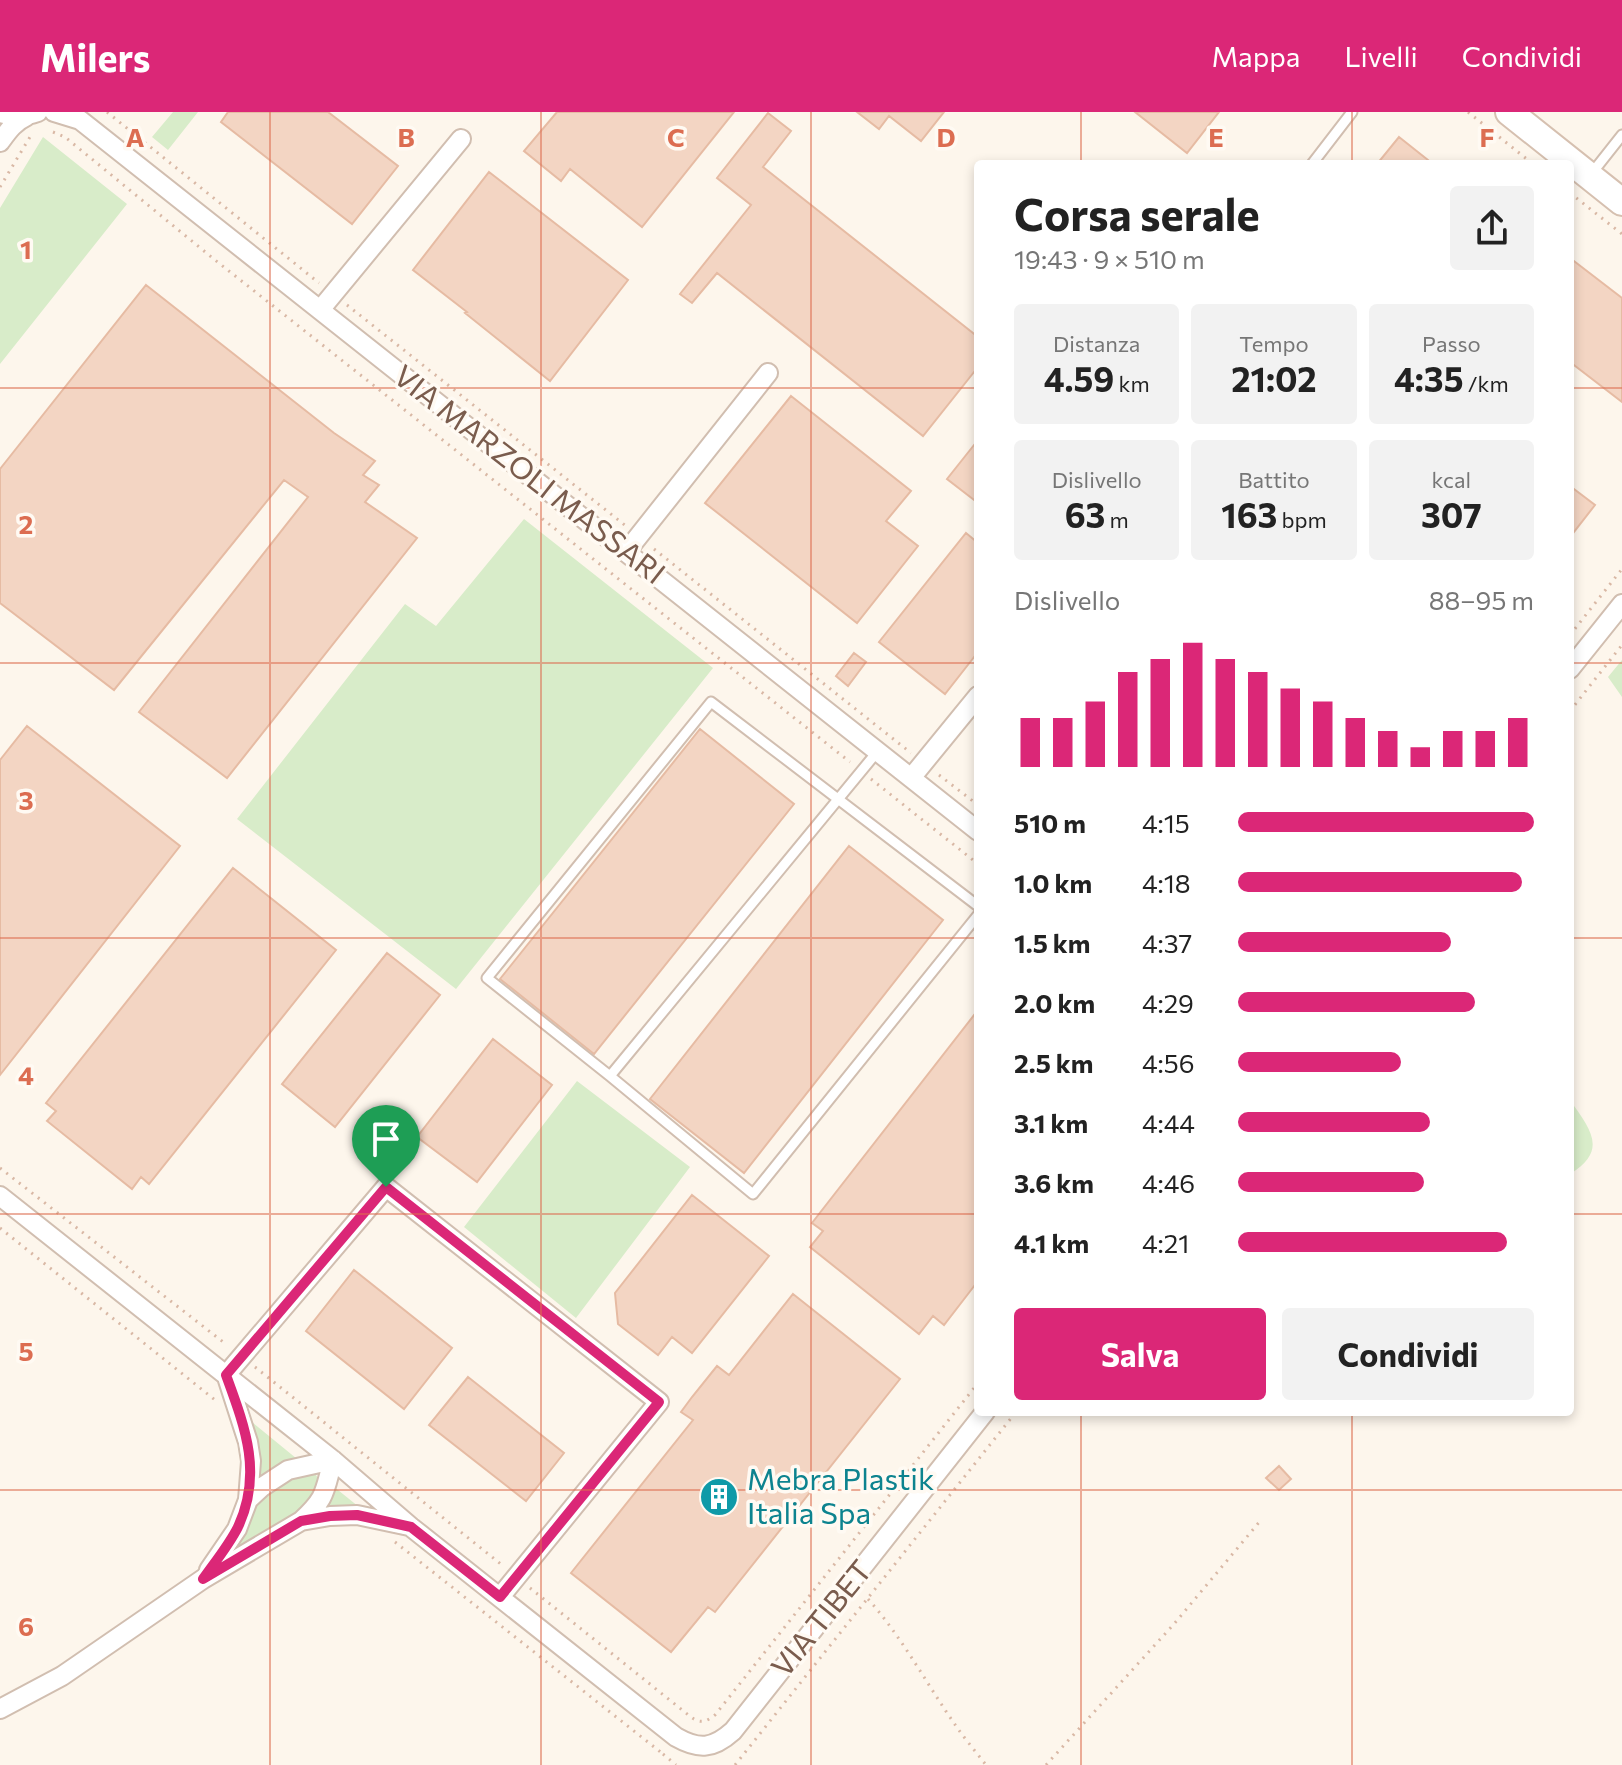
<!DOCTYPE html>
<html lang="it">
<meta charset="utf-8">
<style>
:root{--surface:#fff;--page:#f2f2f2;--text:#222;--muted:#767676;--accent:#db2777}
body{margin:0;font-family:Commissioner,sans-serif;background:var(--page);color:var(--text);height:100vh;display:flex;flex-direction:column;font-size:30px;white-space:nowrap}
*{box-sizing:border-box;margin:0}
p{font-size:26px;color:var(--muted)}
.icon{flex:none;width:44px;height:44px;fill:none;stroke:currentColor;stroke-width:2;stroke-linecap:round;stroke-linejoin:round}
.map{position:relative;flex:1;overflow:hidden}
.drawer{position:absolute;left:974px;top:48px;width:600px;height:1256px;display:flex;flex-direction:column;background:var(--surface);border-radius:8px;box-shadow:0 4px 12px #0003}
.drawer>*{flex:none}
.pin{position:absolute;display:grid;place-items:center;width:68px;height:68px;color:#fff;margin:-82px -34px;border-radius:50% 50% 50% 0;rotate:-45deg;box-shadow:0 0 8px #0007}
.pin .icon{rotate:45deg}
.round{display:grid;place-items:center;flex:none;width:84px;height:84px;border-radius:8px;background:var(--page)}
.summary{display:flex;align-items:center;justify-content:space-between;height:136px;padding:0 40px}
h1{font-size:44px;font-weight:700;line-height:60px}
.stats{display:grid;grid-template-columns:repeat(3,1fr);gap:12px;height:136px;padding:8px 40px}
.stats div{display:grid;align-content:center;border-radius:8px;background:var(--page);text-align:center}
.stats b{font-size:34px;font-weight:700}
.stats small{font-size:22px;font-weight:400}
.stats p{font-size:22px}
.chart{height:224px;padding:16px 40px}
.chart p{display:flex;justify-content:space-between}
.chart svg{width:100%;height:144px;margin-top:8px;stroke:var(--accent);stroke-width:6}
.primary-button{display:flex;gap:16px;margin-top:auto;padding:16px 40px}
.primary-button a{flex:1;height:92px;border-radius:8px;background:var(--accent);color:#fff;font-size:32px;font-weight:700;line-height:92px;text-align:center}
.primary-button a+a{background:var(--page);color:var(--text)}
ul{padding:0 40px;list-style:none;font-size:26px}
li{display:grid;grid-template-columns:128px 96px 1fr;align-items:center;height:60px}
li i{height:20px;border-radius:10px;background:var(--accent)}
header{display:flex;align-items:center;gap:48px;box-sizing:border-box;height:112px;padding:0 40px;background:var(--accent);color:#fff}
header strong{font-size:38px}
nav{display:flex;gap:44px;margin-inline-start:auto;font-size:28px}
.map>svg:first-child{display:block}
.green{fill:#d8ecc9}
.building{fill:#f3d5c3;stroke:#e6bba3;stroke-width:2}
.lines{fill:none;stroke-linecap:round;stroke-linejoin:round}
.lane-casing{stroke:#d1beb0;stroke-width:13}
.street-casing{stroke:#d1beb0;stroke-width:22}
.secondary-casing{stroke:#d6c0b0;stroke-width:30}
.path{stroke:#d9b8a5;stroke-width:3;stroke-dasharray:2 6;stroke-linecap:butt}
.lane{stroke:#fff;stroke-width:9}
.street{stroke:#fff;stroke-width:18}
.secondary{stroke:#fff;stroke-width:26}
.route-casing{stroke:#fff;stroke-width:16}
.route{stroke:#db2777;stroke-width:10}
.grid{fill:none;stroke:#dc6d51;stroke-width:2;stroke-opacity:0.55}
.labels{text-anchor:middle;stroke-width:7;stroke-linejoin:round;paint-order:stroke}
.street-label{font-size:30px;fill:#7a5c4d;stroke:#fffaf3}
.culture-label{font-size:30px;fill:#0d838f;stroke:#fffaf3;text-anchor:start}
.grid-label{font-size:26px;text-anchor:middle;font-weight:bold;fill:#dc6d51;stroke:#fffaf3;stroke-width:7;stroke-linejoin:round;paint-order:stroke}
</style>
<header>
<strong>Milers</strong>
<nav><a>Mappa</a><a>Livelli</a><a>Condividi</a></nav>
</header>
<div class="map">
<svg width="1622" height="1653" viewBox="0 0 1622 1653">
<rect width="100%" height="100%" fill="#fdf6ec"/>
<!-- green -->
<path class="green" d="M 173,0 L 198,0 L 168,38 L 152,25 Z
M 43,25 L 127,92 L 0,252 L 0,96 Z
M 524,407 L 713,556 L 456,877 L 237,707 L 405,492 L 436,514 Z
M 1622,548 L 1622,585 L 1608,565 Z
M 577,969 L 690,1055 L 576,1206 L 464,1115 Z
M 1570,988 C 1590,1017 1609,1038 1570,1062 Z
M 247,1306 L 302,1351 L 256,1373 Z
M 305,1362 L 316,1363 L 320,1370 L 306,1398 L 238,1438 L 235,1433 L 255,1390 L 285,1368 Z
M 333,1374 L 364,1399 L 320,1400 Z"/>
<!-- building -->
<path class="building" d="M 228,0 L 328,0 L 398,54 L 352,112 L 221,10 Z
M 557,0 L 734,0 L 642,115 L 570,57 L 561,69 L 524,39 Z
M 857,0 L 944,0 L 921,29 L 889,4 L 879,17 Z
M 1135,0 L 1219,0 L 1187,41 Z
M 768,1 L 791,19 L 763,55 L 978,225 L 978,255 L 923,324 L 717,161 L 692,191 L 680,182 L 751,93 L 717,66 Z
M 1399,25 L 1433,52 L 1377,52 Z
M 489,60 L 628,168 L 550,269 L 465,201 L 467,200 L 413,158 Z
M 1570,146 L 1622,186 L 1622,290 L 1570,250 Z
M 146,173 L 334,321 L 375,349 L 363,363 L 379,373 L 365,390 L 417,426 L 227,666 L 139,600 L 308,385 L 284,368 L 114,578 L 0,491 L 0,357 Z
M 791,284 L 911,379 L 886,409 L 918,434 L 857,511 L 705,391 Z
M 978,328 L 978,391 L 947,367 Z
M 1570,374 L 1595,393 L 1570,425 Z
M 966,421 L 978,431 L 978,540 L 945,582 L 879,530 Z
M 854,541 L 866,550 L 848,574 L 836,564 Z
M 27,614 L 180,734 L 0,963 L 0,648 Z
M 700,617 L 794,692 L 594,942 L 500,867 Z
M 849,734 L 943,808 L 744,1061 L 650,987 Z
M 233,756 L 336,838 L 149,1072 L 141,1065 L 132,1077 L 47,1009 L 56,999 L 46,991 Z
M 387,841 L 440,883 L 335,1015 L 282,972 Z
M 978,898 L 978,1169 L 944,1213 L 933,1204 L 919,1222 L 810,1135 L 823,1119 L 812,1111 Z
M 493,927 L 552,973 L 477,1070 L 417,1025 Z
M 692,1083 L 769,1144 L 692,1241 L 672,1225 L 658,1243 L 618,1212 L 615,1181 Z
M 354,1158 L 452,1236 L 404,1297 L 306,1219 Z
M 793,1182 L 900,1267 L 715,1500 L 708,1495 L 671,1540 L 571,1461 L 693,1308 L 681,1300 L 692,1285 L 717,1254 L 729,1263 Z
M 468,1265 L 564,1341 L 526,1389 L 429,1313 Z
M 1279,1354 L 1291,1367 L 1279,1378 L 1266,1366 Z"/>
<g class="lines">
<!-- lane casing -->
<g class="lane-casing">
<path id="lane" d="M 1312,52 L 1352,0
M 1592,61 L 1622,23
M 978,794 L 711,590 L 487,866 L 610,964 L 753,1082 L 978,803
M 610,964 L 877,640"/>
</g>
<!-- street casing -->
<g class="street-casing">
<path id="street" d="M 54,0 L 80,8 L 978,719
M 0,1 C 14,5 24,5 38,0
M 0,30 C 8,19 14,10 27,4
M 320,198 L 461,27
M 626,440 L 768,261
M 1570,557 L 1622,492
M 911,666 L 978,584
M 0,1084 L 333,1348 L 411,1415 L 676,1625 C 699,1638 713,1637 733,1619 L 985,1300
M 226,1263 L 386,1075 L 659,1290 L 500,1485
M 227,1265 L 248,1330 L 251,1349 L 248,1388
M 301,1409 C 327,1385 324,1380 333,1348
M 209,1458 L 237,1417 L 248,1388 L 262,1375 L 288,1358 L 333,1348
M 0,1597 L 62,1564 L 203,1467 L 301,1409 L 330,1404 L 357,1403 L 409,1414"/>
</g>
<!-- secondary casing -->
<g class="secondary-casing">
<path id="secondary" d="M 1509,0 L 1622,90"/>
</g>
<!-- path -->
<path class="path" d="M 107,0 L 319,171
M 1468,0 L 1533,52
M 53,20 L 65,25 L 215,148 L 850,650
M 0,75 L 30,25
M 1570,81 L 1622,122
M 347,193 L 626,414
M 654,437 L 911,641
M 1570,523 L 1622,457
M 1570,599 L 1622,533
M 939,663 L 978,693
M 871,667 L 978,752
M 0,1056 L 227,1233
M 0,1116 L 215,1288
M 255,1255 L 502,1453
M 395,1430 L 663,1642 L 664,1640
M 530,1476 L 691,1605 C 700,1612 706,1610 715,1603 L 978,1271
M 868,1487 C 902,1525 926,1571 956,1614 C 965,1627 976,1640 986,1653
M 663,1642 L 676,1653
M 735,1653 L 1016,1300
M 1046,1653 L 1174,1512 L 1261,1408"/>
<!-- lane -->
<use href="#lane" class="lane"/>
<!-- street -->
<use href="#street" class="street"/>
<!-- secondary -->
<use href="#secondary" class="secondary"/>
</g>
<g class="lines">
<!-- route casing -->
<g class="route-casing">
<path id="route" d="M 386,1075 L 659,1290 L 500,1485 L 411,1415 L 357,1403 L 330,1404 L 301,1409 L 203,1467 C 215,1450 229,1433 238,1415 C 263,1361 245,1315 226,1263 Z"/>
</g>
<!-- route -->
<use href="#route" class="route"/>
</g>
<!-- grid -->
<path class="grid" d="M 270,0 L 270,1653M 541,0 L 541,1653M 811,0 L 811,1653M 1081,0 L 1081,52M 1352,0 L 1352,52M 0,276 L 978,276M 1570,276 L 1622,276M 0,551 L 978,551M 1570,551 L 1622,551M 0,826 L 978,826M 1570,826 L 1622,826M 0,1102 L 978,1102M 1570,1102 L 1622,1102M 1081,1300 L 1081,1653M 1352,1300 L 1352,1653M 0,1378 L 1622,1378"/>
<!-- icons -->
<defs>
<g id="building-disc" transform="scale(2)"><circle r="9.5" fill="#0f9aa8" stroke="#fffaf3"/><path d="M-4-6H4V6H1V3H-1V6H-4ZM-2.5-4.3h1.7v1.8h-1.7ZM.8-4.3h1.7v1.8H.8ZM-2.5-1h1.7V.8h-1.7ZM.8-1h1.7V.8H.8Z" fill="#fff"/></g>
</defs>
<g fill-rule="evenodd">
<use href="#building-disc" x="719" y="1385"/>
</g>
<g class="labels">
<!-- street labels -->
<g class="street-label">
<text transform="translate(529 363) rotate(38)" y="10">VIA MARZOLI MASSARI</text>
<text transform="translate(822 1507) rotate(-51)" y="10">VIA TIBET</text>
</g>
<!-- culture labels -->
<g class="culture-label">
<text x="747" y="1378">Mebra Plastik<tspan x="747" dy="34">Italia Spa</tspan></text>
</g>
</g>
<g class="grid-label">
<text x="135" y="35">A</text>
<text x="406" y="35">B</text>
<text x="676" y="35">C</text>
<text x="946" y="35">D</text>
<text x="1216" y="35">E</text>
<text x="1487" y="35">F</text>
<text x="26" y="147">1</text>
<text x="26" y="422">2</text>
<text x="26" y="698">3</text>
<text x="26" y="973">4</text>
<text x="26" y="1249">5</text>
<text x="26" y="1524">6</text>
</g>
</svg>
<div class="pin" style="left:386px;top:1075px;background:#1e9e55"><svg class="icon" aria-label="arrive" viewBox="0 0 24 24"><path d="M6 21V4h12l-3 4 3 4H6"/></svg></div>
<section class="drawer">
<div class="summary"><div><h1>Corsa serale</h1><p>19:43 · 9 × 510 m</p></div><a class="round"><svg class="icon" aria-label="share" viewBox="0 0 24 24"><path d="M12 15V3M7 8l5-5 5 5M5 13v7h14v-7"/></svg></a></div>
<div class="stats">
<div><p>Distanza</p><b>4.59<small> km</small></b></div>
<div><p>Tempo</p><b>21:02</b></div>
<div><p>Passo</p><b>4:35<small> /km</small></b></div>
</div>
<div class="stats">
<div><p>Dislivello</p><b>63<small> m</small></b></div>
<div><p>Battito</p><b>163<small> bpm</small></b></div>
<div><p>kcal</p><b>307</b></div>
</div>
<div class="chart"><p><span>Dislivello</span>88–95 m</p>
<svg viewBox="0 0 160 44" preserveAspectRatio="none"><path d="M5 44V29M15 44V29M25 44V24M35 44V15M45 44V11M55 44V6M65 44V11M75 44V15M85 44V20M95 44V24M105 44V29M115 44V33M125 44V38M135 44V33M145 44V33M155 44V29"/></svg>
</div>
<ul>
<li><b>510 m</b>4:15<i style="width:100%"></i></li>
<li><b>1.0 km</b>4:18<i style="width:96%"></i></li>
<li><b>1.5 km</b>4:37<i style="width:72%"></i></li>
<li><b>2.0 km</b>4:29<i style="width:80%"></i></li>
<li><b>2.5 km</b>4:56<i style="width:55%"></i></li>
<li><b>3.1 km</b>4:44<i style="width:65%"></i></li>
<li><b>3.6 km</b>4:46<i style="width:63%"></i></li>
<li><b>4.1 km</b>4:21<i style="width:91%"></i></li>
</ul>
<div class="primary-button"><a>Salva</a><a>Condividi</a></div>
</section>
</div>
